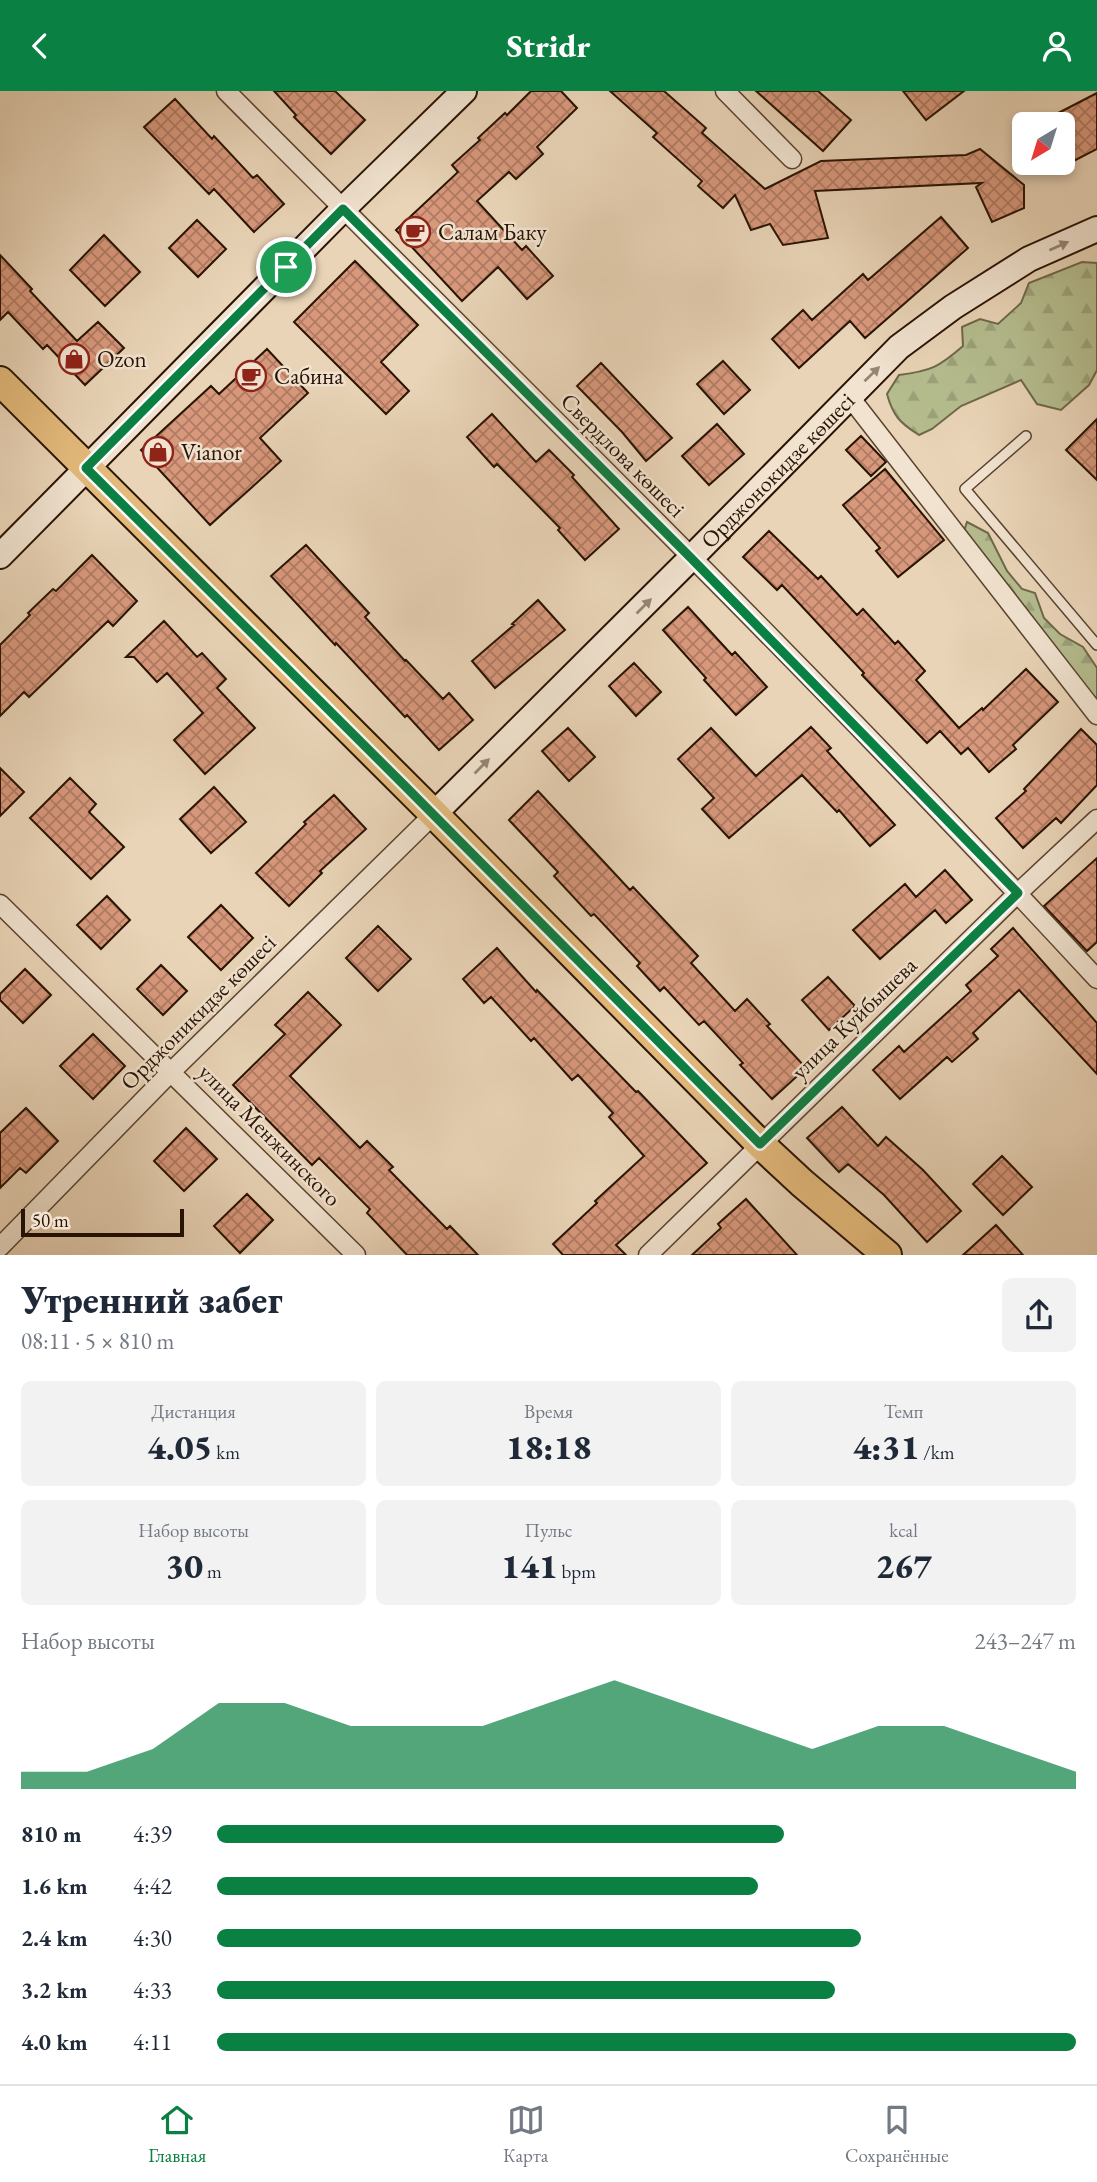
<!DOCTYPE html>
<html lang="ru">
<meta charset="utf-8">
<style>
:root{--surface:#fff;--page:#f2f2f3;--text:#1f2937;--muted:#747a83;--line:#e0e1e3;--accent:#0b8043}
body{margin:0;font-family:"EB Garamond",serif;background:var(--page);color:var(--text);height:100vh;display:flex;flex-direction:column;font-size:26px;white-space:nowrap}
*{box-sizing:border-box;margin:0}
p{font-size:23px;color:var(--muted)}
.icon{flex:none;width:38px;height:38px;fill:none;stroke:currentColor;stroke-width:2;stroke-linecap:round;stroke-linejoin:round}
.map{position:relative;height:1164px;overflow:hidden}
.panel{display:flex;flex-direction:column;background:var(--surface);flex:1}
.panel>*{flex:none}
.needle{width:46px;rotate:218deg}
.tools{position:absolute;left:1012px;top:21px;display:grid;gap:14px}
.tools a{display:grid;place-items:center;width:63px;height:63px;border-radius:10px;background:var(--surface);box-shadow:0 4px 10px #0003;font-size:35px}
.scale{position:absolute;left:21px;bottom:18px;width:163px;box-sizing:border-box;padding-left:7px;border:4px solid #291303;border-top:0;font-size:19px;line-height:24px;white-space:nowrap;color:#291303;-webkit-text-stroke:5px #f1e3d0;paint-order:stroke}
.pin{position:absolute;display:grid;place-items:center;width:60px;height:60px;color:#fff;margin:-30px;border:4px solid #fff;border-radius:50%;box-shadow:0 2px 7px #0007}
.round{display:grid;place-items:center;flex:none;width:74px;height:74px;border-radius:10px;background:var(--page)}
.summary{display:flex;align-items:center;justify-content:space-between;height:119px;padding:0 21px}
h1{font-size:38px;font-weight:800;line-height:52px}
.figures{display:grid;grid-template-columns:repeat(3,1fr);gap:10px;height:119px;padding:7px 21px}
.figures div{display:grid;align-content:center;border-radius:10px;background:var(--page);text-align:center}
.figures b{font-size:35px;font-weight:800}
.figures small{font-size:19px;font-weight:400}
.figures p{font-size:19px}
.chart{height:196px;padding:14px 21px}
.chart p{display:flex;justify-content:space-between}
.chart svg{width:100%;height:126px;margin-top:7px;fill:var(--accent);opacity:.7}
ul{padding:0 21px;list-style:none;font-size:23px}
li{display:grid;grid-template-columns:112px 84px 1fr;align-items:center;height:52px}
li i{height:18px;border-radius:9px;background:var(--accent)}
header{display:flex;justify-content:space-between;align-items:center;height:91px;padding:0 21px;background:var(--accent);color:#fff;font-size:32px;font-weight:800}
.menu{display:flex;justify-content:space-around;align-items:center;height:98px;border-top:2px solid var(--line);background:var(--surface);font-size:19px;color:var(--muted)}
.menu a{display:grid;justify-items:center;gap:4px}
.menu .on{color:var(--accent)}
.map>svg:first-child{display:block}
.forest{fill:url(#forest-firs);stroke:#6f6849;stroke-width:2}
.building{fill:url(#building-cross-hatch);stroke:#291303;stroke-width:2}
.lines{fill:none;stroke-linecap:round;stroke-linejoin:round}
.lane-casing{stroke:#594330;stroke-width:12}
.street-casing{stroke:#594330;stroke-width:21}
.secondary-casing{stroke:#291303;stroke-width:28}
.primary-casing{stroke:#291303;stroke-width:32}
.lane{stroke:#f1e3d0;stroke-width:9}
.street{stroke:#f1e3d0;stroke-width:18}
.secondary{stroke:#f1e3d0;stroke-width:24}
.primary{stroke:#e4ba7c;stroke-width:28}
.oneway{fill:#978574}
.route-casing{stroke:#fff;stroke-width:14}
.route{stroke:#0b8043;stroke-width:9}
.labels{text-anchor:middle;stroke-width:5;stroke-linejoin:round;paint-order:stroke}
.poi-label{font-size:23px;fill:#291303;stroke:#f1e3d0;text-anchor:start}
.street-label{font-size:23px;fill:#291303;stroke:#f1e3d0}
</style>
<header><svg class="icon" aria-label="back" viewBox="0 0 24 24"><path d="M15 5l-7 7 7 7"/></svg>Stridr<svg class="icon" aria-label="person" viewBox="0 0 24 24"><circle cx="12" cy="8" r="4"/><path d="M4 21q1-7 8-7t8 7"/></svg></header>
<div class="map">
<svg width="1097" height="1164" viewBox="0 0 1097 1164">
<defs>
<pattern id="forest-firs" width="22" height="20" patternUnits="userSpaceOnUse" patternTransform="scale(1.75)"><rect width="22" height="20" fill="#b5bd8f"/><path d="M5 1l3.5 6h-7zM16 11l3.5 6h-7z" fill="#9ca27a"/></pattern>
<pattern id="building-cross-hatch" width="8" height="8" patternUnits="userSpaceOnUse" patternTransform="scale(1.75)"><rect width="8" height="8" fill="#d8987c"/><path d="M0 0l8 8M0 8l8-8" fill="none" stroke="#af7b63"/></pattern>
</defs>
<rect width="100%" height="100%" fill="#e9d4b7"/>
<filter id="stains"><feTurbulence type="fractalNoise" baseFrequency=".00286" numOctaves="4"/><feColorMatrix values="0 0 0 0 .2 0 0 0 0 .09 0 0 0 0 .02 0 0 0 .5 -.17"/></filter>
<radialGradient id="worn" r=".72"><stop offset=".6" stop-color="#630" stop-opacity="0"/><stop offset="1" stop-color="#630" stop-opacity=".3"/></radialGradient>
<!-- forest -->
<path class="forest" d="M 1082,171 L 1097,172 L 1097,279 L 1089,294 L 1061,319 L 1037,313 L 1021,289 L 961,315 L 932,338 L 919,344 C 900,332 893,325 887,303 L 899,284 C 931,280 939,276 963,255 L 962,236 L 980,228 L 998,233 L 1021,212 L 1029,192 Z
M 967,431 L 988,442 L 1007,480 L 1022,498 L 1035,502 L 1044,527 L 1060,543 L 1083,556 L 1097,577 L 1097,608 L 1070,585 L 962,446 Z"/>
<!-- building -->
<path class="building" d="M 274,0 L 335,0 L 365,29 L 331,63 L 294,26 L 296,24 Z
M 531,0 L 561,0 L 577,17 L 537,56 L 543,63 L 516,88 L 509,81 L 477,110 L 522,159 L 526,155 L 553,185 L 527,208 L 498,176 L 462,210 L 396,139 L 458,81 L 452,74 L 480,49 L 478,47 L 505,22 L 507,24 Z
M 610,0 L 664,0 L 706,37 L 702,42 L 765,98 L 821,70 L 966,64 L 980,58 L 1024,94 L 1024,117 L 992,131 L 976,96 L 982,92 L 815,100 L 828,147 L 783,154 L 770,133 L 751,139 L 735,104 L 723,117 L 698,95 L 702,90 L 653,46 L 657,42 Z
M 756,0 L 818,0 L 851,29 L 823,60 Z
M 903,0 L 964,0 L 926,29 Z
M 1097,2 L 1097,58 L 1062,76 L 1062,33 L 1037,33 Z
M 175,8 L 212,48 L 214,45 L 253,87 L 257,84 L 284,113 L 254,141 L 214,98 L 209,103 L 144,36 Z
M 941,126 L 968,157 L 865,247 L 850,230 L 799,277 L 772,248 L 803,219 L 812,229 L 863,183 L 868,189 Z
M 197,129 L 226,158 L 198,186 L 169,157 Z
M 104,144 L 140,181 L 105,215 L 70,179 Z
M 0,164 L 32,198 L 30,200 L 77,250 L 98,231 L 124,257 L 85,294 L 47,254 L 43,258 L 8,221 L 0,229 Z
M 355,170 L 418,234 L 381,271 L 409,300 L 386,323 L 294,231 Z
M 267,258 L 308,302 L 260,347 L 281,370 L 210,434 L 141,359 L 211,295 L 219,303 Z
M 723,270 L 750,299 L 724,323 L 697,293 Z
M 601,272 L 672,347 L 646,370 L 622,341 L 577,295 Z
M 492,323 L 536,371 L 549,359 L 574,384 L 572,386 L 619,438 L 585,469 L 558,439 L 560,437 L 497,373 L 494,376 L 467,346 Z
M 1097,328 L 1097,389 L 1066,359 Z
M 717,333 L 744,363 L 709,394 L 682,365 Z
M 861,345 L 886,371 L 871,385 L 846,359 Z
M 885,378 L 944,449 L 898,486 L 876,460 L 880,457 L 843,414 Z
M 769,440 L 818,488 L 821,485 L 857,524 L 863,518 L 895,553 L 898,550 L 925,580 L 916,589 L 959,637 L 982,617 L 983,619 L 1026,578 L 1058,611 L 1013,654 L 1016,658 L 989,681 L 968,657 L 961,663 L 940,640 L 927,652 L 862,584 L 864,582 L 782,494 L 777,499 L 743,466 Z
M 306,454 L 369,522 L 365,526 L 405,570 L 406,569 L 443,608 L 449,602 L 473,629 L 439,659 L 407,624 L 405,626 L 336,552 L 335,554 L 271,485 Z
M 92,464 L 137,510 L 113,535 L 108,530 L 29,606 L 24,601 L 0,625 L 0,554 L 30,524 L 28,522 L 53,498 L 56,500 Z
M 538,509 L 565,539 L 495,597 L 472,570 L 514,534 L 512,533 Z
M 688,516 L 732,564 L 735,561 L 767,596 L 736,624 L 704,589 L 706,587 L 663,539 Z
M 164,530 L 197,566 L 202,562 L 226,588 L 217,597 L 255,637 L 205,683 L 174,649 L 203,622 L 167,582 L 157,591 L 134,566 L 126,566 Z
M 634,572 L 661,601 L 636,625 L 609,595 Z
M 811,636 L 831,657 L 827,660 L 895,734 L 870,755 L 839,719 L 837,721 L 802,684 L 729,747 L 702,718 L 714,707 L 678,668 L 711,637 L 756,685 Z
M 568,637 L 595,666 L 569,690 L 542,660 Z
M 1081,638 L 1097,654 L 1097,694 L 1061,732 L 1056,727 L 1023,757 L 996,727 L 1026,700 L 1024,698 Z
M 0,677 L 24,701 L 0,725 Z
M 70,687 L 96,713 L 89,721 L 124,756 L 91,788 L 30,727 Z
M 214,696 L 246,731 L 211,762 L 180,728 Z
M 538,700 L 630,799 L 633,796 L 698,865 L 691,872 L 735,920 L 747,908 L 770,933 L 767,935 L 806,977 L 772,1008 L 740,974 L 743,972 L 704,930 L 699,934 L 664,896 L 660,900 L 637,875 L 640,872 L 594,823 L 591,825 L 554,785 L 558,781 L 509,729 Z
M 334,704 L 366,738 L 320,780 L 322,782 L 289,815 L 256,782 L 306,733 L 304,731 Z
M 1097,767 L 1097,851 L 1087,860 L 1044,815 Z
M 945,779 L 972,809 L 946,832 L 935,819 L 880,868 L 853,839 L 905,793 L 916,806 Z
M 107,805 L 130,829 L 101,858 L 77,834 Z
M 221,814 L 253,847 L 221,879 L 188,846 Z
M 378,835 L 411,868 L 378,900 L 346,867 Z
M 1013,837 L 1097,932 L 1097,983 L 1019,899 L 973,942 L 978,948 L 952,971 L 947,966 L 900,1008 L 873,979 L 899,955 L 904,961 L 971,900 L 966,894 L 998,865 L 991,858 Z
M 497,857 L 536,901 L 537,899 L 636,1001 L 638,1000 L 707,1072 L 616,1154 L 626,1164 L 563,1164 L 553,1153 L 597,1112 L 595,1110 L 644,1065 L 609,1026 L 613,1022 L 578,984 L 572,989 L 534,947 L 531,950 L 491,906 L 484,912 L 463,888 Z
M 161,874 L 187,900 L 163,924 L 137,898 Z
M 25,878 L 51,904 L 23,932 L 0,909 L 0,903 Z
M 828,886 L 855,915 L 829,939 L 802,909 Z
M 308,901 L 341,934 L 290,985 L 360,1057 L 367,1050 L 393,1076 L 389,1079 L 447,1138 L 450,1135 L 478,1164 L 407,1164 L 367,1122 L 370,1118 L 319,1067 L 312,1074 L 233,994 L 285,943 L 275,934 Z
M 93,943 L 125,975 L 93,1008 L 60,975 Z
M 842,1016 L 878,1055 L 886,1046 L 923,1079 L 961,1120 L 927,1151 L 884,1104 L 848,1073 L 839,1081 L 807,1047 Z
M 26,1017 L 58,1050 L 26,1082 L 20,1077 L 0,1097 L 0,1042 Z
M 186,1037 L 217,1068 L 184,1100 L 154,1070 Z
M 1002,1065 L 1032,1096 L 1003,1124 L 973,1093 Z
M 247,1103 L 273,1129 L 240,1162 L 214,1135 Z
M 746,1108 L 797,1164 L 692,1164 L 721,1137 L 718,1133 Z
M 996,1134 L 1023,1164 L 963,1164 Z"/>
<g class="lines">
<!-- lane casing -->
<g class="lane-casing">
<path id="lane" d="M 1026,345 L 965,398 L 1097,554"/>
</g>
<!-- street casing -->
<g class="street-casing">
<path id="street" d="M 226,0 C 518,294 816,583 1097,888
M 725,0 L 792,68
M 849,305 L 1097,624
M 0,813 L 356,1164
M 0,1156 L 171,981 L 434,723
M 648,1164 L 1018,802 L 1097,728"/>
</g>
<!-- secondary casing -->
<g class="secondary-casing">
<g id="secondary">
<path d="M 0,465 L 343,118 L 464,0"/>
<path id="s1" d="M 434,723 L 691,467 L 899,256 L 953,216 L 1029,168 L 1097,138"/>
</g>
</g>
<!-- primary casing -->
<g class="primary-casing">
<path id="primary" d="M 0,290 L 434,723 L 760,1053 L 802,1092 L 887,1164"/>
</g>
<!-- lane -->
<use href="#lane" class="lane"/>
<!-- street -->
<use href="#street" class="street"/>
<!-- secondary -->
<use href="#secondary" class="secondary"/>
<!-- primary -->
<use href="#primary" class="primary"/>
</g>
<!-- one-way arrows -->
<defs><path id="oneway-solid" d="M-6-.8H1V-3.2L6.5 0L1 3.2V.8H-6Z" transform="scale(1.75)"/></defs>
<g class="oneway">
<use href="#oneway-solid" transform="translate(1059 155) rotate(-24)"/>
<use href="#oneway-solid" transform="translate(872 283) rotate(-44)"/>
<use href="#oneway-solid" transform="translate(644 515) rotate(-45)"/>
<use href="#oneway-solid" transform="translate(482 675) rotate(-45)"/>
</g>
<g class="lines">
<!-- route casing -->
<g class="route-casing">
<path id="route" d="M 343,118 L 691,467 L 1018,802 L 760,1053 L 404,694 L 86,377 Z"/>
</g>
<!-- route -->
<use href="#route" class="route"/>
</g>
<!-- icons -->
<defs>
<g id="cafe-ring" transform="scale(1.575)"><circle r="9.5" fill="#f1e3d0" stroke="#8f2418" stroke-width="1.5"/><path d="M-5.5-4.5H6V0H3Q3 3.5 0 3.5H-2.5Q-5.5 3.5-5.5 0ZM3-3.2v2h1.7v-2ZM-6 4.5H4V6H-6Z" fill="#8f2418"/></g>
<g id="shop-ring" transform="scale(1.575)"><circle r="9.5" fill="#f1e3d0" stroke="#8f2418" stroke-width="1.5"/><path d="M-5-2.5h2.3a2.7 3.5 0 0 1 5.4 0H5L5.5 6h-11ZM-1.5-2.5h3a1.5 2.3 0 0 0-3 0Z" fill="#8f2418"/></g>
</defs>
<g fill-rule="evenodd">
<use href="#cafe-ring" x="415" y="141"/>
<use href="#shop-ring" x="74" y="268"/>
<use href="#cafe-ring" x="251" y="285"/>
<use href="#shop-ring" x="158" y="361"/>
</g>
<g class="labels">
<!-- poi labels -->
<g class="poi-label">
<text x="438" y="149">Салам Баку</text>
<text x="97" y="276">Ozon</text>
<text x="274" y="293">Сабина</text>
<text x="181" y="369">Vianor</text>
</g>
<!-- street labels -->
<g class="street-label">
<text transform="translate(623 364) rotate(45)" y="8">Свердлова көшесі</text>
<text dy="8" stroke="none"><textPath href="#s1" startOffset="486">Орджонокидзе көшесі</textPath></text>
<text transform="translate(198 921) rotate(-45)" y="8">Орджоникидзе көшесі</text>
<text transform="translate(854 927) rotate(-44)" y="8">улица Куйбышева</text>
<text transform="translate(270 1044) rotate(45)" y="8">улица Менжинского</text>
</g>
</g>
<rect width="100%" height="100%" filter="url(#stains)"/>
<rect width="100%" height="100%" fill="url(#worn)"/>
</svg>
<div class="tools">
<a><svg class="needle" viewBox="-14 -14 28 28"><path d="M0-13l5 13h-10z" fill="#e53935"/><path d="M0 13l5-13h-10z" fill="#747a83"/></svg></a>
</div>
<div class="scale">50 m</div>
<div class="pin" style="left:286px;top:176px;background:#1e9e55"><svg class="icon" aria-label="arrive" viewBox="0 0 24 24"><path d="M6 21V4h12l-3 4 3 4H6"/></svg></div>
</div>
<section class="panel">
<div class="summary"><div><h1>Утренний забег</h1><p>08:11 · 5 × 810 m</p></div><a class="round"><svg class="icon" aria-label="share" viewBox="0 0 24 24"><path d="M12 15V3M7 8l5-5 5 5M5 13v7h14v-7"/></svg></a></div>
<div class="figures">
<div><p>Дистанция</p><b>4.05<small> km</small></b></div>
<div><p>Время</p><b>18:18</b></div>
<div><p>Темп</p><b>4:31<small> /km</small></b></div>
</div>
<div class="figures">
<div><p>Набор высоты</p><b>30<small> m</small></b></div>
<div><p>Пульс</p><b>141<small> bpm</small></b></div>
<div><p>kcal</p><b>267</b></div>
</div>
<div class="chart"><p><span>Набор высоты</span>243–247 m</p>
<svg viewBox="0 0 160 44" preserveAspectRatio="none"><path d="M0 44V38L10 38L20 30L30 14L40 14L50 22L60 22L70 22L80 14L90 6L100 14L110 22L120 30L130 22L140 22L150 30L160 38V44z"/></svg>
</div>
<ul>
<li><b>810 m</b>4:39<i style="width:66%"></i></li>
<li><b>1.6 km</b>4:42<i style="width:63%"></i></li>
<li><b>2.4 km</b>4:30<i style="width:75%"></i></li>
<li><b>3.2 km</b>4:33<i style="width:72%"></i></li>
<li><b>4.0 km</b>4:11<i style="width:100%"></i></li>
</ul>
</section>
<nav class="menu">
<a class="on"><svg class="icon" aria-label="home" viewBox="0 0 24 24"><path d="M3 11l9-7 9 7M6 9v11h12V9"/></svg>Главная</a>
<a><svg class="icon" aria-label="map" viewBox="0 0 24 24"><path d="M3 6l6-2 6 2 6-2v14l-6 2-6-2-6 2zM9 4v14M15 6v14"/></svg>Карта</a>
<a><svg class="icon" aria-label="saved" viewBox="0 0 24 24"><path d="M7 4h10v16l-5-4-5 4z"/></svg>Сохранённые</a>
</nav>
